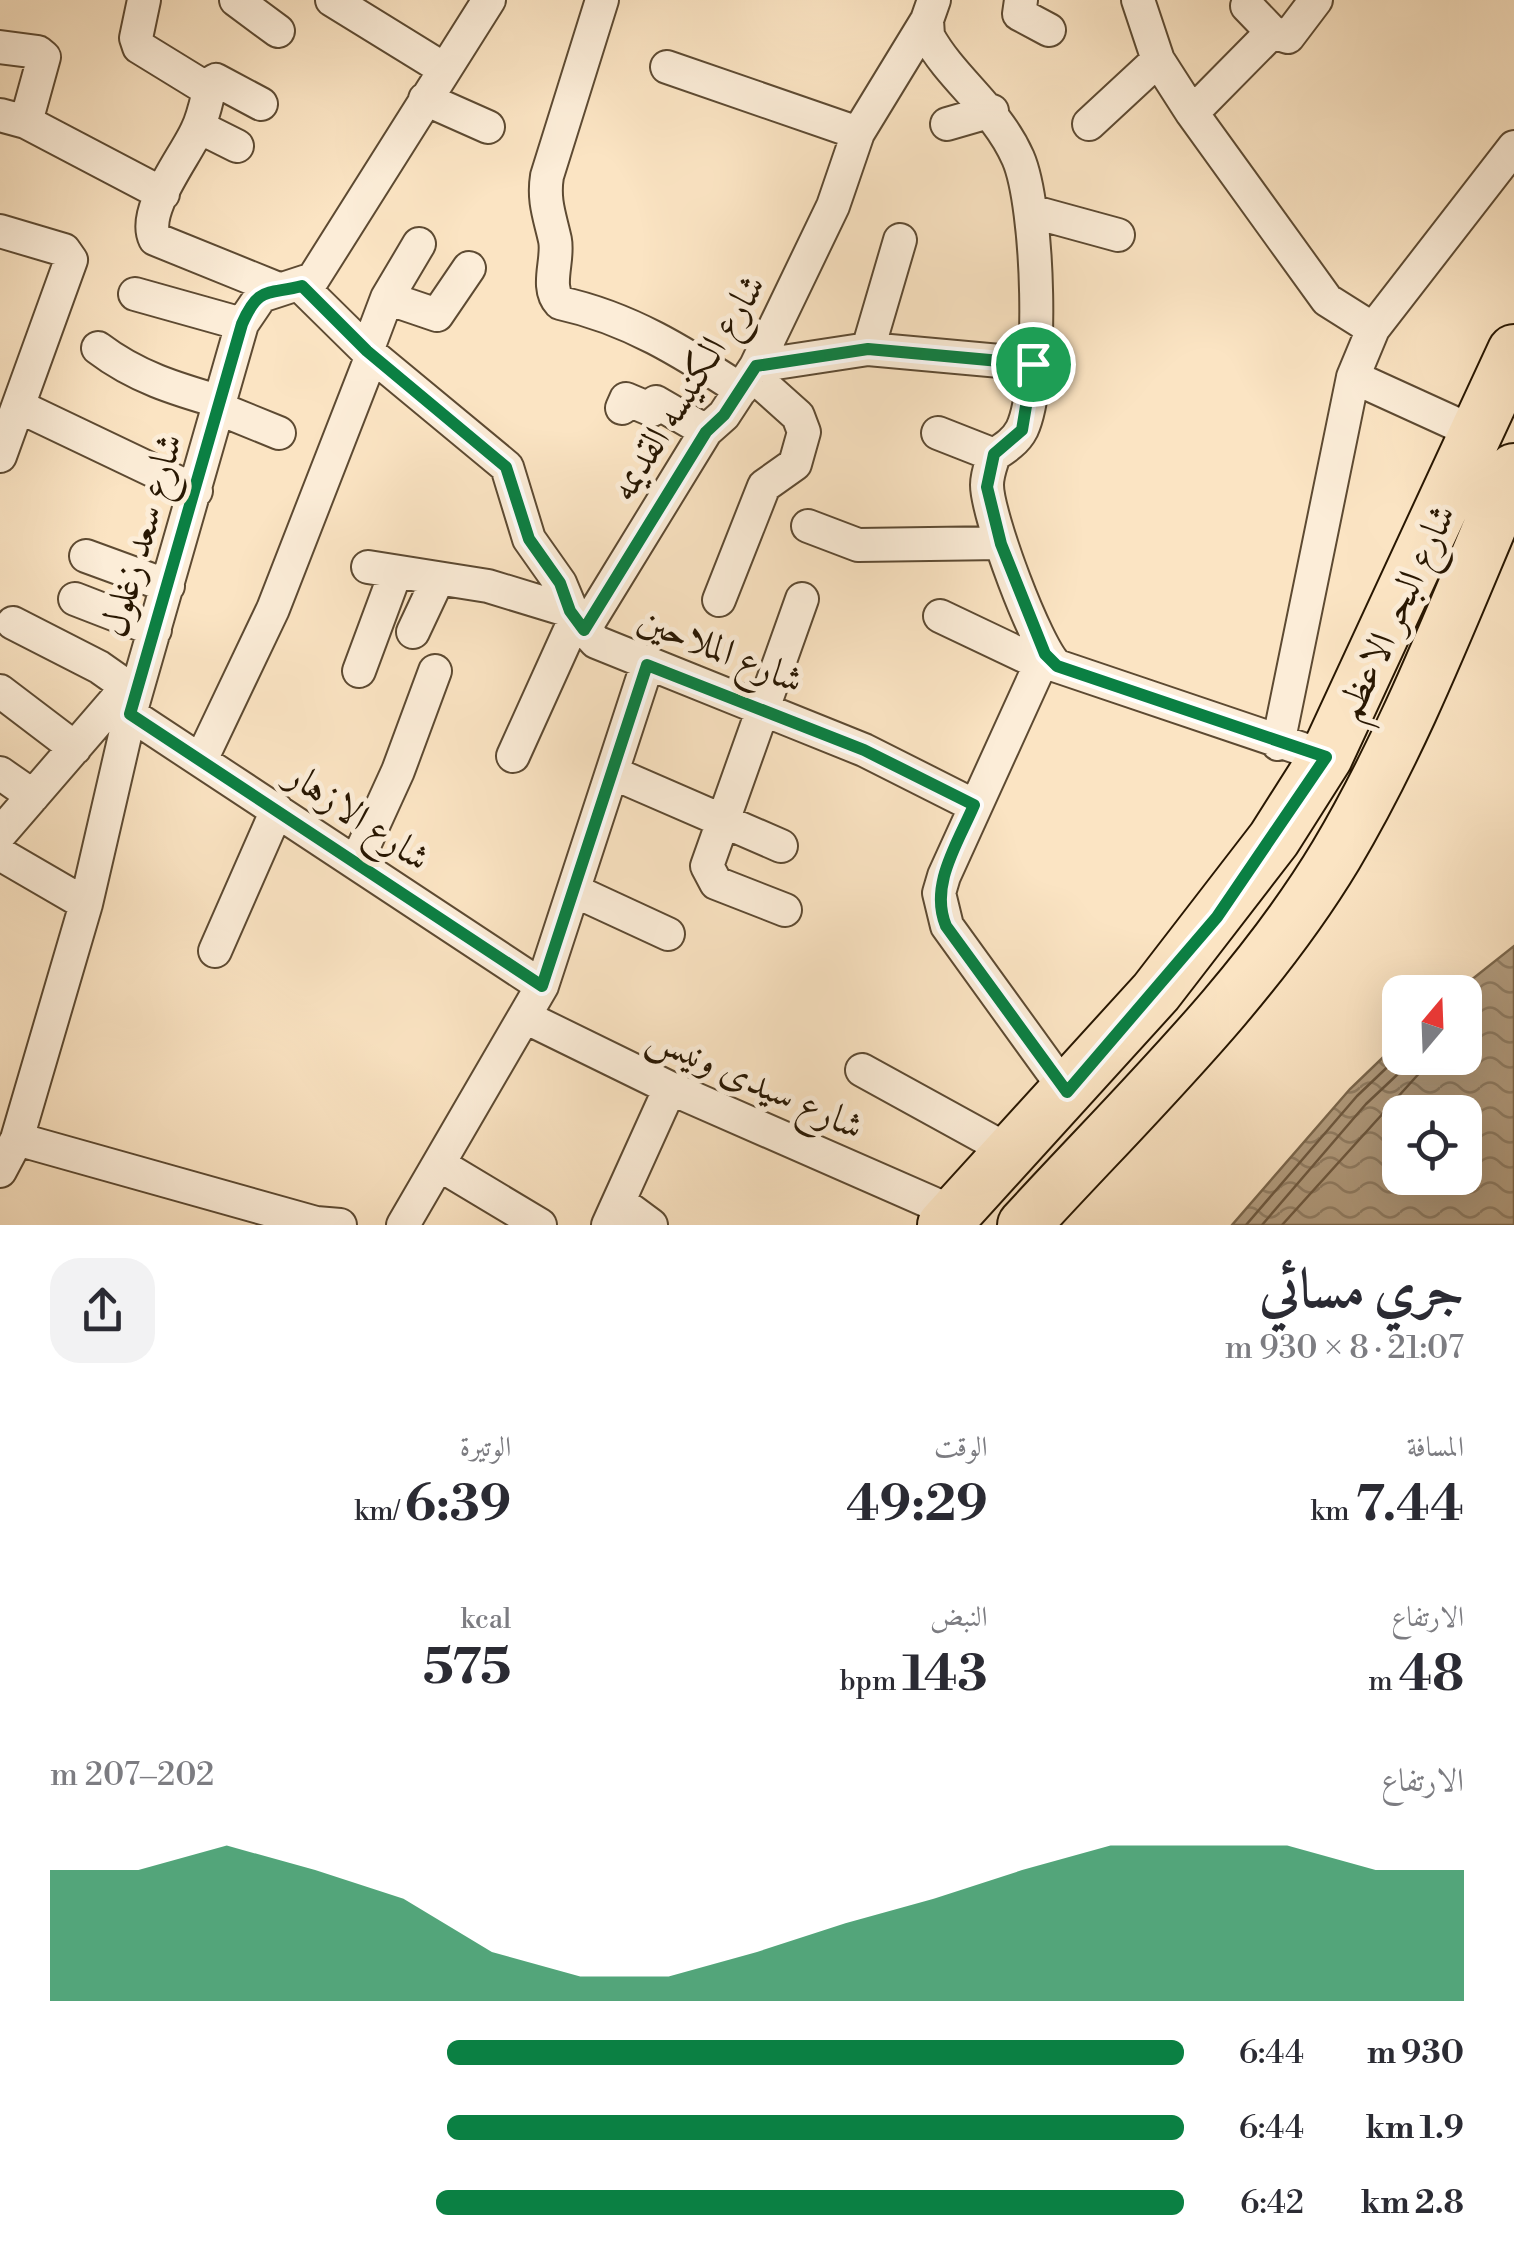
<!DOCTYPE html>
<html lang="ar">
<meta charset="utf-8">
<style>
:root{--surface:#fff;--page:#f2f2f3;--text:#2b2b33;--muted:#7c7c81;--accent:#0b8043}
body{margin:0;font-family:"Libre Bodoni",Amiri,serif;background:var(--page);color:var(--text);direction:rtl;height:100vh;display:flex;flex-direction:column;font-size:38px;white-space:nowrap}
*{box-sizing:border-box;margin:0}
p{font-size:32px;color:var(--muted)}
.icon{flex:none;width:55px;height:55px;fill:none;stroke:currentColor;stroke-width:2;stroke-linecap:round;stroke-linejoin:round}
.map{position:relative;height:1225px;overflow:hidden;direction:ltr}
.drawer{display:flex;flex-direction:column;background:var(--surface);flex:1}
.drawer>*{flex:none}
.needle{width:65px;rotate:19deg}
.buttons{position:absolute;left:1382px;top:975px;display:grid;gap:20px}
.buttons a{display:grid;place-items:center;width:100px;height:100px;border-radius:20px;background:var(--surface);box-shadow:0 10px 40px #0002;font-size:50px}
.pin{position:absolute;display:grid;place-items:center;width:85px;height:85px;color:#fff;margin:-42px;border:5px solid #fff;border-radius:50%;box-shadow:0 2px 10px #0007}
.round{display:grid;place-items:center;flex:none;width:105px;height:105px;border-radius:30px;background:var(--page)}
.headline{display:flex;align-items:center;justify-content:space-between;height:170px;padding:0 50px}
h1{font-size:55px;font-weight:700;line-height:75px}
.metrics{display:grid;grid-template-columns:repeat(3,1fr);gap:15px;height:170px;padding:10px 50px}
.metrics div{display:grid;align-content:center}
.metrics b{font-size:50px;font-weight:700}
.metrics small{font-size:28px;font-weight:400}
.metrics p{font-size:28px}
.chart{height:280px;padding:20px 50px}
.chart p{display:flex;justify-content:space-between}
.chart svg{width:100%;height:180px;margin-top:10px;fill:var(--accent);opacity:.7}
ul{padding:0 50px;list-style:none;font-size:32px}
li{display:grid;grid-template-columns:160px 120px 1fr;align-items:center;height:75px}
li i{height:25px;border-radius:12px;background:var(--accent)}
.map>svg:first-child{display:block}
.water{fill:url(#water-waves);stroke:#7b684e;stroke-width:2.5;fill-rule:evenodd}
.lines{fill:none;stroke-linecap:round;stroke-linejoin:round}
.shore{stroke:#6e5a42;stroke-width:2.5}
.street-casing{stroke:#5d4a32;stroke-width:36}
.primary-casing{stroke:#281702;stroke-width:56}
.street{stroke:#fcedd8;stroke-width:32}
.primary{stroke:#fbe4c3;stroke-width:52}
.route-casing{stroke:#fff;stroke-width:20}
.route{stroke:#0b8043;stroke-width:12}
.labels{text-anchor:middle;stroke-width:10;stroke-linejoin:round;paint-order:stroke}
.street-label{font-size:38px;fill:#281702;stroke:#fcedd8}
</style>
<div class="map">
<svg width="1514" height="1225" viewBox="0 0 1514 1225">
<defs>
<pattern id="water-waves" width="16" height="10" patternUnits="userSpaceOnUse" patternTransform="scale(2.5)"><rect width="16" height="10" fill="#b39e81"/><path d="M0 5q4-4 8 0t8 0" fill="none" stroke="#928067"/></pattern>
</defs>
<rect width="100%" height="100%" fill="#fbe4c3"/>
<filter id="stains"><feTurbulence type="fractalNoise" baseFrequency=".002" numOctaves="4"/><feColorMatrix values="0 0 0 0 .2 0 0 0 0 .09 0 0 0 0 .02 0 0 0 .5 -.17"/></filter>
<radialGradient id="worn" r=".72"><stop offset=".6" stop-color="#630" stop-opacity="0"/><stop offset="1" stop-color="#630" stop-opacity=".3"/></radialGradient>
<!-- water -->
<path class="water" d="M 1514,946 L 1514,1225 L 1232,1225 L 1350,1089 L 1400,1041 L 1400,1058 L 1465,1058 L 1465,992 L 1456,992 ZM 1400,1112 L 1465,1112 L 1465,1178 L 1400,1178 Z"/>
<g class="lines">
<!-- shore -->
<path class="shore" d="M 1246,1225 L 1357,1096 L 1400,1055
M 1262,1225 L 1366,1104 L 1415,1058
M 1282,1225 L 1433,1058"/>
<!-- street casing -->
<g class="street-casing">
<path id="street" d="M 144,0 L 136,38 L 139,47 L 209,90
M 236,0 L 278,31
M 332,0 L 444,69
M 602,0 L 547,176 C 543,201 550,217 555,240 C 559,260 545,287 560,303 C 629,318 683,352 741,390
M 934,0 L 927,20 L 928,36 C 952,80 996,108 1018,158 C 1039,206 1044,381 1022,429 C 1016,441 1005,448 994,455 C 991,465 987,474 987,485 C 987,515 1036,648 1057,666 L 1326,757
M 1021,0 L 1019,14 L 1049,30
M 1138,0 L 1158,60 L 1192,113 L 1327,300 L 1373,329
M 1247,6 L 1272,32 L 1288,37 L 1316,0
M 0,47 L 38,52 L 44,57 L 26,122
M 667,67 L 858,133
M 425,99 L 488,127
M 261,104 L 216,80 L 211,83 C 207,98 204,116 197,130 C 185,157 141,211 155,239 L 276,288
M 1192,113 L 1272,32
M 0,115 L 26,122 L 163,194
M 947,124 L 992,111
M 1089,124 L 1158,60
M 199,127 L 237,146
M 1034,212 L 1118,235
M 0,231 L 64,250 L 71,260 L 0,456
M 302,287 L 367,351 L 507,467 L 529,539 L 560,583 L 575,619 L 596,642 L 864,750 L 973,805
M 135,294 L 242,324
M 387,298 L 437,315 L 469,268
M 98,348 C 136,377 176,389 221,402
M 868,349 L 900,240
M 367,351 L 387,298 L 419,244
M 756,366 L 868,349 L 1033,364
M 1353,377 L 1478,434
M 20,407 L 196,491
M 622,408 L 626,399 L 652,410 L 656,402 L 706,431
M 220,409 L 279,433
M 938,433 L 994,455
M 808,526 L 858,545 L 1001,543
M 86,556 L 168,586
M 368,567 L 488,586 L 570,611
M 75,599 L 155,630
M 719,600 L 764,486 L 795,464 L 804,432 L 798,416 L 751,374
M 940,616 L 1041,664
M 13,623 L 99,667 L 136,693
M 584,630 L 706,431 L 724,415 L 756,366 L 833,206 L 858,133 L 927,20
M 413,632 L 437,581
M 1045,654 L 944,876 L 939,893 L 947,926 L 1067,1092
M 359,671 L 395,574
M 0,691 L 75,748
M 130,714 L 542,986
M 1278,744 L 1353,377 L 1373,329 L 1514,147
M 513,756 L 575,619
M 202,758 L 273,609 L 372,355
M 0,773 L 33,796
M 613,773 L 781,846
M 0,834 L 127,687
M 0,854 L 86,904
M 356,863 L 398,771 L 435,671
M 575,891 L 668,934
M 785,910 L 716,883 L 707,866 L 802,599
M 215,951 L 277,810
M 527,1018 L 670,1088 L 955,1213
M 862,1070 L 1011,1152
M 17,1139 L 316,1223 L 340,1225
M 440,1165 L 540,1225
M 0,1171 L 17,1139 L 86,904 L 130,714 L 242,324 L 261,296 L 313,279 L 489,0
M 620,1202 L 651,1225
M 403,1225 L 542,986 L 647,665
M 608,1225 L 670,1088"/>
</g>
<!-- primary casing -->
<g class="primary-casing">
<path id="primary" d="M 944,1225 L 1156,992 L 1274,839 L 1326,757 L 1514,351
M 1024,1225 C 1132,1107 1253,993 1336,855 C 1408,734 1458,599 1514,470"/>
</g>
<!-- street -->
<use href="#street" class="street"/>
<!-- primary -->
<use href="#primary" class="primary"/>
</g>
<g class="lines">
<!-- route casing -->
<g class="route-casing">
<path id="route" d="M 302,286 L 367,351 L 506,467 L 529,539 L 560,583 L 570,611 L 584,630 L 706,432 L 724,415 L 756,366 L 868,349 L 1033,364 L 1022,430 L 994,454 L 987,487 L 1001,544 L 1045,654 L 1057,666 L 1326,757 L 1217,917 L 1067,1092 L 946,926 C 929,885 958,843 974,805 L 864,750 L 647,665 L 542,986 L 130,714 L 242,324 C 259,285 268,295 302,286 Z"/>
</g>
<!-- route -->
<use href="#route" class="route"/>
</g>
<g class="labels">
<!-- street labels -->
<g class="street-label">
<text transform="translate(687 387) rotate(-58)" y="13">شارع الكنيسه القديمه</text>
<text transform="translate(141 535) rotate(-74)" y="13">شارع سعد زغلول</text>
<text transform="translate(1395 612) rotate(-65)" y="13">شارع البحر الاعظم</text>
<text transform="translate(721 649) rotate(22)" y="13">شارع الملاحين</text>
<text transform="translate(359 816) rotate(34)" y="13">شارع الازهار</text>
<text transform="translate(756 1081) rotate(24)" y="13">شارع سيدى ونيس</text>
</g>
</g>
<rect width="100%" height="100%" filter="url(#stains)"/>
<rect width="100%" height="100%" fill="url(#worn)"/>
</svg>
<div class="buttons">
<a><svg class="needle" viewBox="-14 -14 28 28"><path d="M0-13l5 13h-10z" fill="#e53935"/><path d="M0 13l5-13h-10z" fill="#7c7c81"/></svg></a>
<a><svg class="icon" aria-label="locate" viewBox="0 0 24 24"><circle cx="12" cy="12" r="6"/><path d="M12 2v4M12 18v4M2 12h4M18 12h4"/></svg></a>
</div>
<div class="pin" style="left:1033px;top:364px;background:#1e9e55"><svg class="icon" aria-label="arrive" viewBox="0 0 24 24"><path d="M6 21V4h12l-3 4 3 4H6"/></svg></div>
</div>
<section class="drawer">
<div class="headline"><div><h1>جري مسائي</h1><p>21:07 · 8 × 930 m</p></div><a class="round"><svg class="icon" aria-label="share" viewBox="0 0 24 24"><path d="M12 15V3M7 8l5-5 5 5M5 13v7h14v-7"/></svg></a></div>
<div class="metrics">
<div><p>المسافة</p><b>7.44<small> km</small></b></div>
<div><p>الوقت</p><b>49:29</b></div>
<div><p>الوتيرة</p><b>6:39<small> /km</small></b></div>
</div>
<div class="metrics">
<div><p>الارتفاع</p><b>48<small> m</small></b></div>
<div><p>النبض</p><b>143<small> bpm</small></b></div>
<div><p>kcal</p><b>575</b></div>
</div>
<div class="chart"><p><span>الارتفاع</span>202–207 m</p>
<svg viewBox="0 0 160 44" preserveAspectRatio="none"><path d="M0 44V12L10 12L20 6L30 12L40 19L50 32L60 38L70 38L80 32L90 25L100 19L110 12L120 6L130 6L140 6L150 12L160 12V44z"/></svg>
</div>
<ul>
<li><b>930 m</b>6:44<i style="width:65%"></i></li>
<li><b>1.9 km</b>6:44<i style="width:65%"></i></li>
<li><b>2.8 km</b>6:42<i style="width:66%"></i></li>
</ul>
</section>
